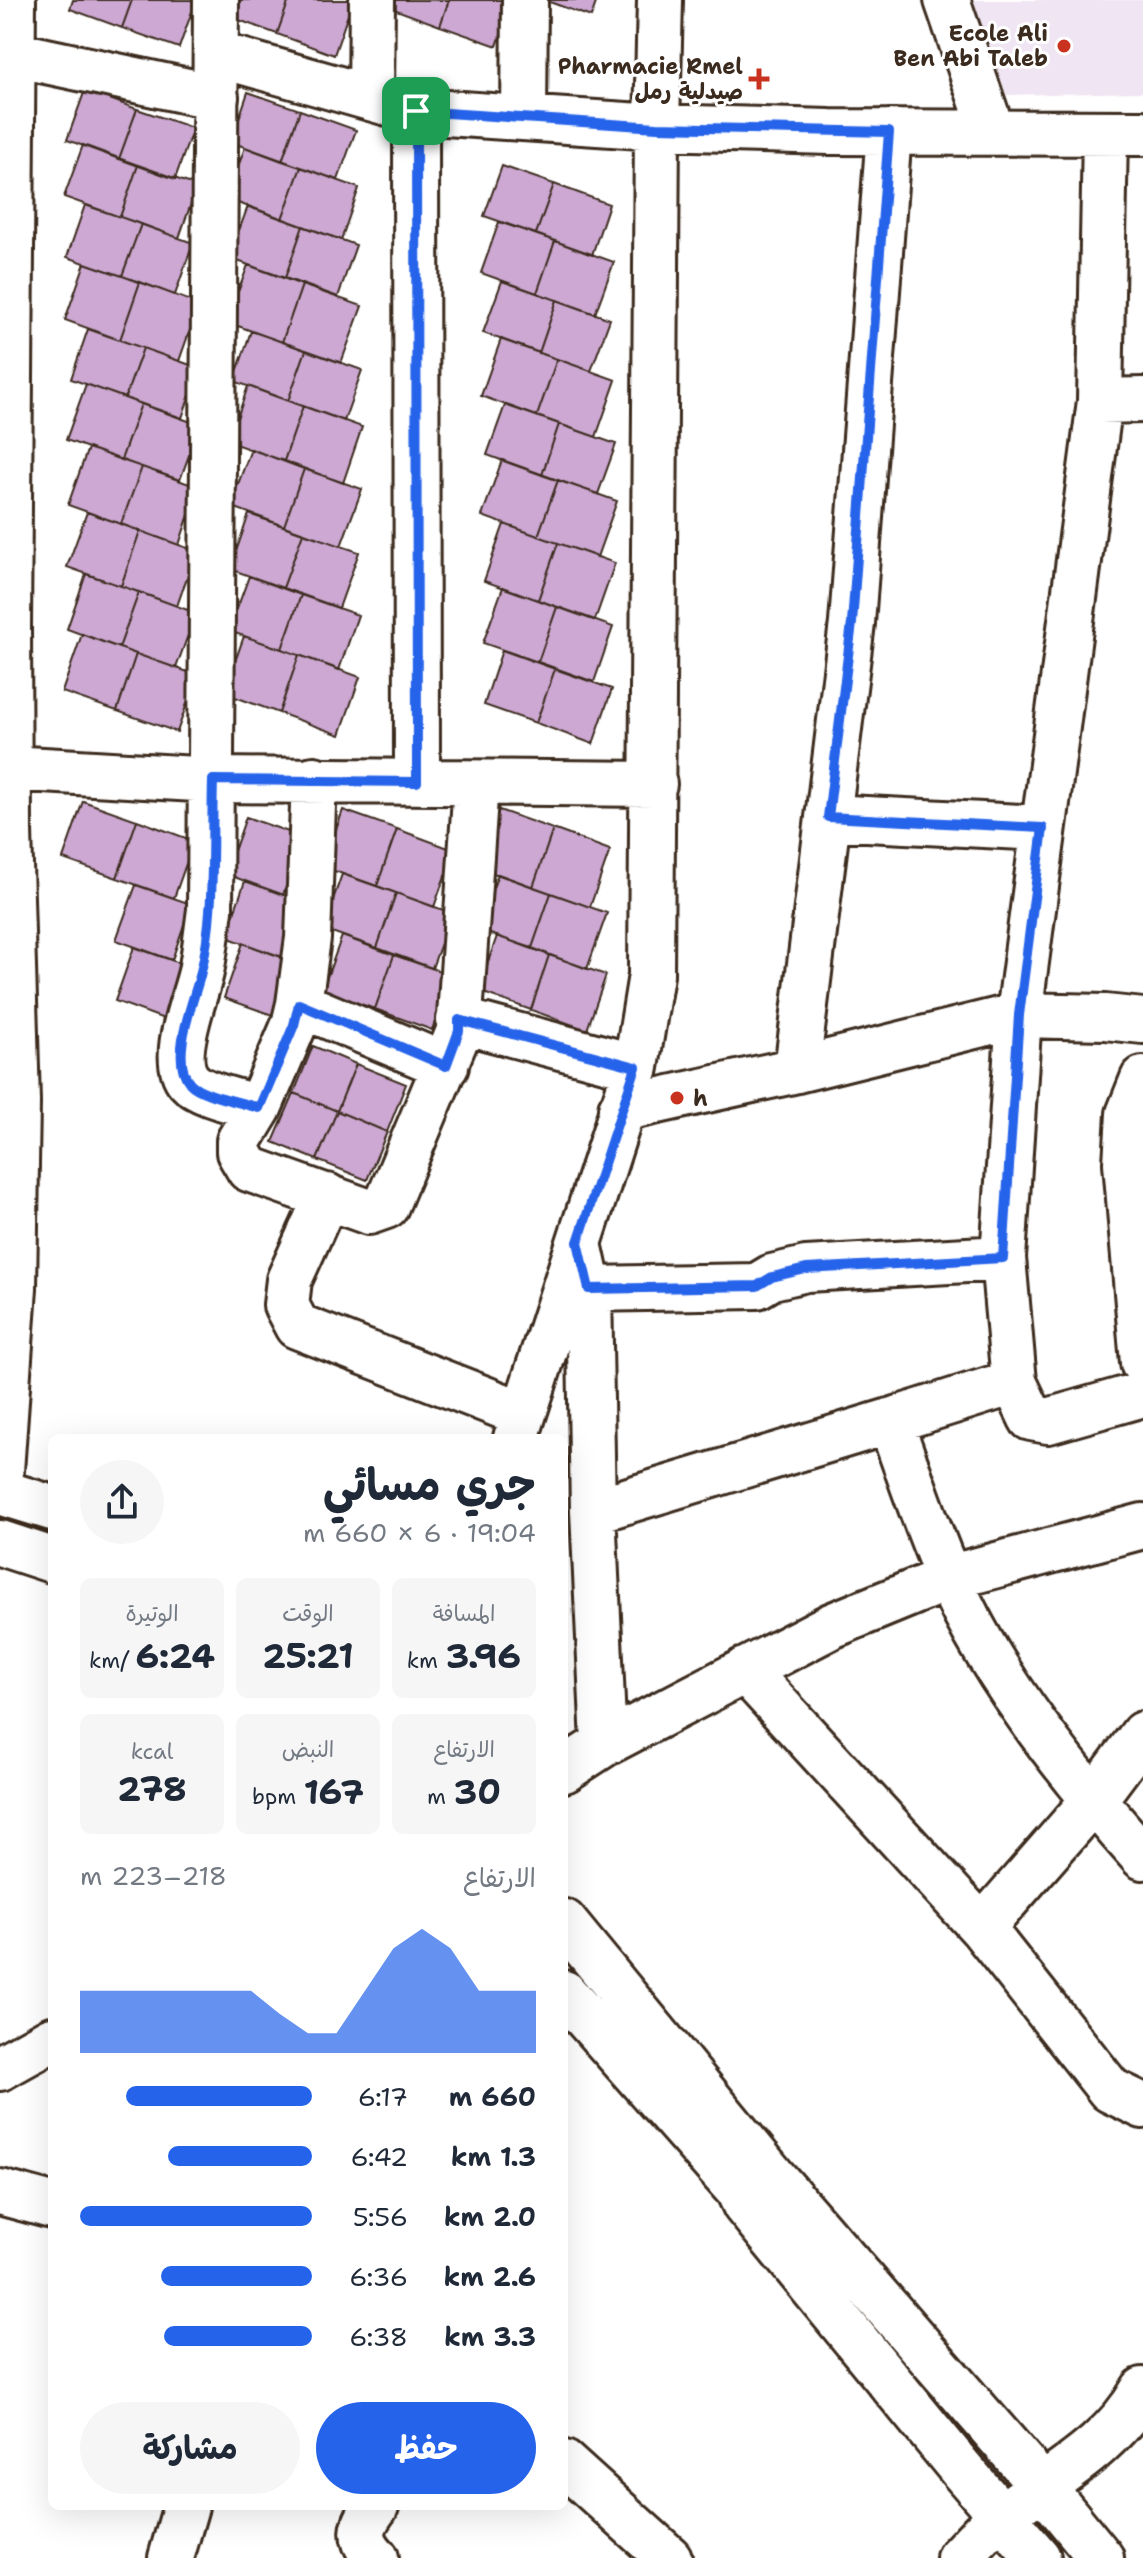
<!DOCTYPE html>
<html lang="ar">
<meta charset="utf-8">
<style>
:root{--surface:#fff;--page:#f6f6f7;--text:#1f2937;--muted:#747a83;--accent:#2563eb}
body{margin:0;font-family:"Shantell Sans","Playpen Sans Arabic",sans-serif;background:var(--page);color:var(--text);direction:rtl;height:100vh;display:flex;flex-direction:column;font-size:30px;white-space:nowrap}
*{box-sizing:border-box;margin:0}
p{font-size:26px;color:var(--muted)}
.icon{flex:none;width:44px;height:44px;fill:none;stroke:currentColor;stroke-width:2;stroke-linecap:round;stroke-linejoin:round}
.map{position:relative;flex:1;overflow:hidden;direction:ltr}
.drawer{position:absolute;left:48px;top:1434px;width:520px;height:1076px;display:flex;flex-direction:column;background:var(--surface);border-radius:12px;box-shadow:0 8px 32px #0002;direction:rtl}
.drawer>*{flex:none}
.pin{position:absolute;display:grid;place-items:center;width:68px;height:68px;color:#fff;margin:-34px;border-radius:16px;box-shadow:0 4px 12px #0006}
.round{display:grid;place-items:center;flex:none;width:84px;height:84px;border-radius:42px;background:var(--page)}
.overview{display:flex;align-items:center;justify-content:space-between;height:136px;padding:0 32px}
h1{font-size:44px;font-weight:700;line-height:60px}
.stats{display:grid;grid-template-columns:repeat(3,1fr);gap:12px;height:136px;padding:8px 32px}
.stats div{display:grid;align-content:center;border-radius:12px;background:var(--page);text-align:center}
.stats b{font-size:34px;font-weight:700}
.stats small{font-size:22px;font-weight:400}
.stats p{font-size:22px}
.chart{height:224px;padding:16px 32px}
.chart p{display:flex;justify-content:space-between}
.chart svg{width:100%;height:144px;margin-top:8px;fill:var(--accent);opacity:.7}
.primary-button{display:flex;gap:16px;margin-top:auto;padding:16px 32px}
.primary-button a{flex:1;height:92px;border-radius:48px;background:var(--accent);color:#fff;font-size:32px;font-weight:700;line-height:92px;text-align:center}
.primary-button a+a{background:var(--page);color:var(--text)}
ul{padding:0 32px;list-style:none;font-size:26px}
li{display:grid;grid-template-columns:128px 96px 1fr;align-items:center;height:60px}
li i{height:20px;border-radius:10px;background:var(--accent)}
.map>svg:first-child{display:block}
.built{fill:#f0e5f2}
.building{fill:#cca8d2;stroke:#3b2a1e;stroke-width:2}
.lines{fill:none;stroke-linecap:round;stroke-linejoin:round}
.street-casing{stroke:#3b2a1e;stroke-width:50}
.street{stroke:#fff;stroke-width:44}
.route-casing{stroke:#fff;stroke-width:16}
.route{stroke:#2563eb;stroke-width:10}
.poi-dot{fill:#c8321e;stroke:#fff;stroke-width:3}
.labels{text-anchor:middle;stroke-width:6;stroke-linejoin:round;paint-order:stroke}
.poi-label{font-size:22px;font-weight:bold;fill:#3b2a1e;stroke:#fff;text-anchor:end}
</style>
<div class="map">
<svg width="1143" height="2558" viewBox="0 0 1143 2558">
<rect width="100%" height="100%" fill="#fff"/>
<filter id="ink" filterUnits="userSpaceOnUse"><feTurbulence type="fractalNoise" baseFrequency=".0125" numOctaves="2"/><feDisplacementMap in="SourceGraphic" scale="16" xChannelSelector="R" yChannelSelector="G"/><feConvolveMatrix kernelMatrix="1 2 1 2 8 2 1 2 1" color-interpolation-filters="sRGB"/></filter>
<g filter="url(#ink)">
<!-- built -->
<path class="built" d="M 965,0 L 1143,0 L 1143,92 L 1007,95 Z"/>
<!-- building -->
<path class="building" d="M 73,0 L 132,0 L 122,28 L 70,9 Z
M 132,0 L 196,0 L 179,48 L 122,28 Z
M 230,0 L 289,0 L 277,34 L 225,15 Z
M 289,0 L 353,0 L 334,55 L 277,34 Z
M 390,0 L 449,0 L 440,26 L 388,7 Z
M 449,0 L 513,0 L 497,46 L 440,26 Z
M 544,0 L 597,0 L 591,17 Z
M 85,90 L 137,109 L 119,159 L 67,140 Z
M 248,92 L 300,110 L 282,161 L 231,142 Z
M 137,109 L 193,128 L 175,179 L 119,159 Z
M 300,110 L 356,130 L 338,180 L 282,161 Z
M 83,145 L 138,165 L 120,217 L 64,197 Z
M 245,147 L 301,167 L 282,219 L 227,199 Z
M 138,165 L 197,186 L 179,238 L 120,217 Z
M 502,166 L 554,184 L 536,234 L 484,216 Z
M 301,167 L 359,188 L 341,240 L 282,219 Z
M 554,184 L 609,204 L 592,255 L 536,234 Z
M 85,205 L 141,224 L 122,276 L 67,257 Z
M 248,206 L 303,226 L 285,278 L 229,258 Z
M 499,222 L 555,241 L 537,293 L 481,273 Z
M 141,224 L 193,243 L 175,295 L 122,276 Z
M 303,226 L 356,245 L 338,297 L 285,278 Z
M 555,241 L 614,262 L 595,314 L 537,293 Z
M 85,263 L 140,282 L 120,340 L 65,320 Z
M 248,265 L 302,285 L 282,342 L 227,322 Z
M 502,281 L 557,300 L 539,353 L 483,333 Z
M 140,282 L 199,304 L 179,361 L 120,340 Z
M 302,285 L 362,306 L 341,363 L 282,342 Z
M 557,300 L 610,319 L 591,371 L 539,353 Z
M 88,329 L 143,348 L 125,398 L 71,379 Z
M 251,331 L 306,350 L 288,401 L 234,381 Z
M 501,339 L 557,359 L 537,416 L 481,396 Z
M 143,348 L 199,368 L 182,418 L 125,398 Z
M 306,350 L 362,370 L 344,421 L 288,401 Z
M 557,359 L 616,380 L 596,437 L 537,416 Z
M 86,384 L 141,404 L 121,460 L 66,440 Z
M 248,386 L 303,406 L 284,461 L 229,442 Z
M 141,404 L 200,425 L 180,480 L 121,460 Z
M 505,405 L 559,424 L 542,475 L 487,455 Z
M 303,406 L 362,427 L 343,483 L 284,461 Z
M 559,424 L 616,444 L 598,494 L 542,475 Z
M 88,448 L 142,467 L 121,524 L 68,505 Z
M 251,449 L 304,469 L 284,526 L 230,506 Z
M 502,460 L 558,480 L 538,536 L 482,516 Z
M 142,467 L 198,487 L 179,545 L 121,524 Z
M 304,469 L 362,489 L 341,546 L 284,526 Z
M 558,480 L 617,501 L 597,557 L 538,536 Z
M 87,512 L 140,531 L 121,586 L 67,567 Z
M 249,514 L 303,533 L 283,588 L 230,569 Z
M 504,524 L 558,543 L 538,600 L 484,581 Z
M 140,531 L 196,551 L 177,606 L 121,586 Z
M 303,533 L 359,552 L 339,608 L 283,588 Z
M 558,543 L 615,563 L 595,620 L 538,600 Z
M 86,574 L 139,592 L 119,648 L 67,629 Z
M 249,576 L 301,595 L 282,649 L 229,631 Z
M 503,587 L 557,607 L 538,662 L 483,643 Z
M 139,592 L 196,613 L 176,668 L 119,648 Z
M 301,595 L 358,615 L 339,670 L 282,649 Z
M 557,607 L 613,627 L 594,682 L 538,662 Z
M 82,634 L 136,654 L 117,711 L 62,692 Z
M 244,636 L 299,655 L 279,713 L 224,693 Z
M 502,650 L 555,669 L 536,723 L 484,705 Z
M 136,654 L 197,675 L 177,732 L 117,711 Z
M 299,655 L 360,677 L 340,735 L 279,713 Z
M 555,669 L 612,689 L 593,744 L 536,723 Z
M 83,801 L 137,820 L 117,878 L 63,859 Z
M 343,810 L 397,829 L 377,886 L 323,867 Z
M 499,810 L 553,829 L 533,887 L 479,868 Z
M 246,817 L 303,837 L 283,895 L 226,874 Z
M 137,820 L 194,841 L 174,898 L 117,878 Z
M 397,829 L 454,850 L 434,907 L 377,886 Z
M 553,829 L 610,850 L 590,907 L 533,887 Z
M 342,874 L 396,893 L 377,948 L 323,929 Z
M 498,874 L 551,893 L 532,948 L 478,930 Z
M 245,881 L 301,901 L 281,957 L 226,937 Z
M 136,885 L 191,904 L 172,960 L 116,940 Z
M 396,893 L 452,913 L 432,968 L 377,948 Z
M 551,893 L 607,913 L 587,969 L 532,948 Z
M 342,936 L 394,955 L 375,1009 L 322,991 Z
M 497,936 L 549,955 L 531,1010 L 478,991 Z
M 243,943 L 300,963 L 281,1018 L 224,998 Z
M 134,947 L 191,967 L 172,1022 L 115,1001 Z
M 394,955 L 451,975 L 432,1030 L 375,1009 Z
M 549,955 L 606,975 L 587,1030 L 531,1010 Z
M 313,1046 L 356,1064 L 337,1111 L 294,1093 Z
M 356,1064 L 406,1084 L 387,1132 L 337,1111 Z
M 294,1093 L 337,1111 L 317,1160 L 273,1142 Z
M 337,1111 L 387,1132 L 367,1180 L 317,1160 Z"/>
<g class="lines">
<!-- street casing -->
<g class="street-casing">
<path id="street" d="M 216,0 L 210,910 C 207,931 205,952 201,972 C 195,1000 169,1057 189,1081 C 201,1095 241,1102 259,1108
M 947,0 L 992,131
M 13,54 L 216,97
M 216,54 L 416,111
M 371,97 L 372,0
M 524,118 L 525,0
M 1105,134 L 1100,401 L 1019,1015 L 1003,1258 L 1014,1382 L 1031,1418 L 1048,1421 L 1143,1394
M 1100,401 L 1143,400
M 9,768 L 213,780 L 654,784
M 314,779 L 308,938 L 299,1004 L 294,1025 L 259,1108 L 239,1141 L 239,1152 L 249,1169 L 369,1212 L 386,1206 L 459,1031 L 476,783
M 417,782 L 416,111 L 657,127 L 830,132 L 1143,133
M 828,817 L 1043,828
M 299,1004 L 446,1066
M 459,1020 L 636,1067
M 797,1070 L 852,623 L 889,132
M 1143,1079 L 1129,1114 L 1126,1163 L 1143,1363
M 621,1109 L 797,1070 L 1019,1015 L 1105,1017 L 1143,1021
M 327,1196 L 289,1280 L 286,1305 L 297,1326 L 523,1414
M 580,1248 L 589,1289 L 593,1511 L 604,1744
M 589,1289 L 757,1286 L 772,1277 L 806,1269 L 1003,1258
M 1014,1382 L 890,1421 C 909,1473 926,1526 948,1576 C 989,1674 1073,1779 1143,1857
M 516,1438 L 636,1067 L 651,975 L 657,127 L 660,0
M 0,1485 L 14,1288 L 17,1102 L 9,831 L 8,628 L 13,0
M 0,1492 L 52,1508
M 593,1511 L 890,1421
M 0,1543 L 52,1560
M 745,1670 L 982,1928 L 1110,2090 L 1143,2106
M 564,1770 L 604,1744 L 831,1626 L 948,1578 L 1143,1526
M 564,1922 L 775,2179 L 1043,2487 L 1101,2558
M 982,1928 L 1093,1801 L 1143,1734
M 564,1993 L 738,2190 L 745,2205 L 961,2469 L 1038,2558
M 0,2068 L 52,2039
M 0,2192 L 52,2206
M 564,2463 L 669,2558
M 171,2558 L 186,2506
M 376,2558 C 357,2538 361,2526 376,2506
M 959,2558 C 974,2543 987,2526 1004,2514 C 1054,2476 1112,2446 1143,2390"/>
</g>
<!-- street -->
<use href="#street" class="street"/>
</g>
</g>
<g class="lines" filter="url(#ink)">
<!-- route casing -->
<g class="route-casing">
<path id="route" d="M 416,111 L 657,127 L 889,132 L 852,623 L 828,817 L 1043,828 L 1019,1015 L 1003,1258 L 806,1269 L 772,1277 L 757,1286 L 589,1289 L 578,1242 L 636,1067 L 459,1020 L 459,1031 L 446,1066 L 299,1004 L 294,1025 L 259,1108 C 242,1102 202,1096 190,1083 C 169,1060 193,1002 200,976 C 216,913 211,845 213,780 L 417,782 Z"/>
</g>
<!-- route -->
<use href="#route" class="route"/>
</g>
<!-- markers -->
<g class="poi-dot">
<circle cx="1064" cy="46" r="8"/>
<path d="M755 67h8v8h8v8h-8v8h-8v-8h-8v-8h8z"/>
<circle cx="677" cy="1098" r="8"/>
</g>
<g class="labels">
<!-- poi labels -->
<g class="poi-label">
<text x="1048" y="41">Ecole Ali<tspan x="1048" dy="25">Ben Abi Taleb</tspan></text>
<text x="743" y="74">Pharmacie Rmel<tspan x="743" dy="25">صيدلية رمل</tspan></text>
<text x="693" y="1106" text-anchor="start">h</text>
</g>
</g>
</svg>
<div class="pin" style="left:416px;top:111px;background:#1e9e55"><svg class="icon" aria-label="arrive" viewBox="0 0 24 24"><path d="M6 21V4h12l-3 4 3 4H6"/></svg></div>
<section class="drawer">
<div class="overview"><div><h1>جري مسائي</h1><p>19:04 · 6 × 660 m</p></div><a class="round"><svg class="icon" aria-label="share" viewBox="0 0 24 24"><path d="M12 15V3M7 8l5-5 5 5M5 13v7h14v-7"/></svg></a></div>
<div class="stats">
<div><p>المسافة</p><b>3.96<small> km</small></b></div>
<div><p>الوقت</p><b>25:21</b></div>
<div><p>الوتيرة</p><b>6:24<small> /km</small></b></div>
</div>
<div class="stats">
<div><p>الارتفاع</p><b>30<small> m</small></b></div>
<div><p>النبض</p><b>167<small> bpm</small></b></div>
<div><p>kcal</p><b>278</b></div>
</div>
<div class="chart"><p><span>الارتفاع</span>218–223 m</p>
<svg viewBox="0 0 160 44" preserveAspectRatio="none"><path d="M0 44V25L10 25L20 25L30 25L40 25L50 25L60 25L70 32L80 38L90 38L100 25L110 12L120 6L130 12L140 25L150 25L160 25V44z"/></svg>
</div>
<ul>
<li><b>660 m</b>6:17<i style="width:80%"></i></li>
<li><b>1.3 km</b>6:42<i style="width:62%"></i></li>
<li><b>2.0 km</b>5:56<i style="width:100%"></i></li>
<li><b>2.6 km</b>6:36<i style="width:65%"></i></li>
<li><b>3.3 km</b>6:38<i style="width:64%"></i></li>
</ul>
<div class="primary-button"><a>حفظ</a><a>مشاركة</a></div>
</section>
</div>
